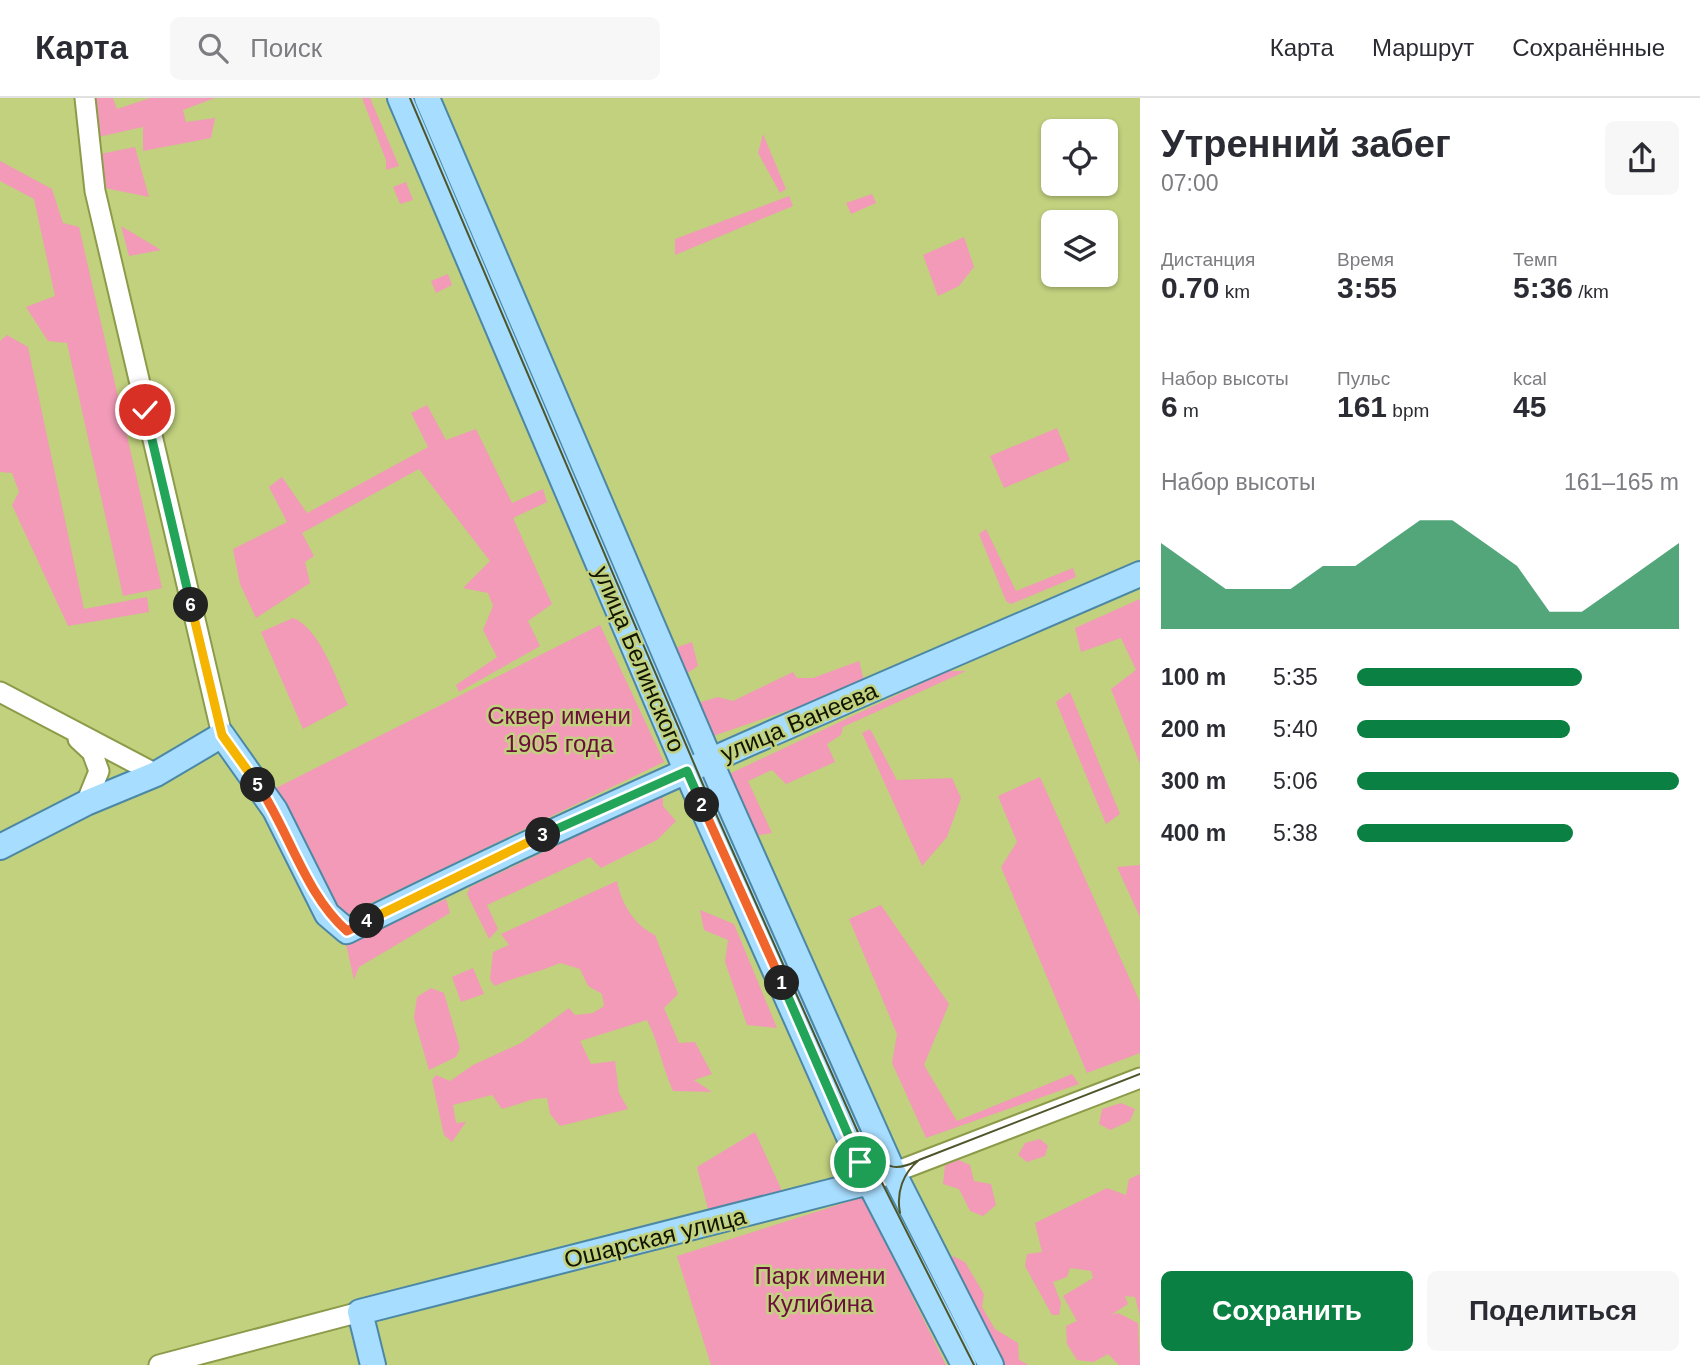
<!DOCTYPE html>
<html lang="ru">
<meta charset="utf-8">
<style>
:root{--surface:#fff;--page:#f7f7f7;--text:#2b2b33;--muted:#7c7c81;--line:#e1e1e2;--accent:#0b8043}
body{margin:0;font-family:Arial,sans-serif;background:var(--page);color:var(--text);height:100vh;display:flex;flex-direction:column;font-size:26px;white-space:nowrap}
*{box-sizing:border-box;margin:0}
p{font-size:23px;color:var(--muted)}
.icon{flex:none;width:38px;height:38px;fill:none;stroke:currentColor;stroke-width:2;stroke-linecap:round;stroke-linejoin:round}
.map{position:relative;flex:1;overflow:hidden}
.details{display:flex;flex-direction:column;background:var(--surface);width:560px}
.details>*{flex:none}
.buttons{position:absolute;left:1041px;top:21px;display:grid;gap:14px}
.buttons a{display:grid;place-items:center;width:77px;height:77px;border-radius:10px;background:var(--surface);box-shadow:0 2px 5px #0004;font-size:35px}
.pin{position:absolute;display:grid;place-items:center;width:60px;height:60px;color:#fff;margin:-30px;border:4px solid #fff;border-radius:50%;box-shadow:0 2px 7px #0007}
.km{position:absolute;width:35px;height:35px;margin:-18px;border-radius:50%;background:#222;color:#fff;font-size:19px;line-height:35px;text-align:center}
.round{display:grid;place-items:center;flex:none;width:74px;height:74px;border-radius:10px;background:var(--page)}
.overview{display:flex;align-items:center;justify-content:space-between;height:119px;padding:0 21px}
h1{font-size:38px;font-weight:700;line-height:52px}
.figures{display:grid;grid-template-columns:repeat(3,1fr);gap:10px;height:119px;padding:7px 21px}
.figures div{display:grid;align-content:center}
.figures b{font-size:30px;font-weight:700}
.figures small{font-size:19px;font-weight:400}
.figures p{font-size:19px}
.chart{height:196px;padding:14px 21px}
.chart p{display:flex;justify-content:space-between}
.chart svg{width:100%;height:126px;margin-top:7px;fill:var(--accent);opacity:.7}
.action{display:flex;gap:14px;margin-top:auto;padding:14px 21px}
.action a{flex:1;height:80px;border-radius:10px;background:var(--accent);color:#fff;font-size:28px;font-weight:700;line-height:80px;text-align:center}
.action a+a{background:var(--page);color:var(--text)}
ul{padding:0 21px;list-style:none;font-size:23px}
li{display:grid;grid-template-columns:112px 84px 1fr;align-items:center;height:52px}
li i{height:18px;border-radius:9px;background:var(--accent)}
header{display:flex;align-items:center;gap:42px;box-sizing:border-box;height:98px;padding:0 35px;background:var(--surface);border-bottom:2px solid var(--line)}
header strong{font-size:33px}
nav{display:flex;gap:38px;margin-inline-start:auto;font-size:24px}
.search{width:490px;height:63px;background:var(--page);display:flex;align-items:center;gap:18px;box-sizing:border-box;padding:0 24px;border-radius:10px;color:var(--muted);font-size:26px}
main{display:flex;flex:1;min-height:0}
.map>svg:first-child{display:block}
.green{fill:#f29ab8}
.lines{fill:none;stroke-linecap:round;stroke-linejoin:round}
.minor-casing{stroke:#8c9b49;stroke-width:23}
.major-casing{stroke:#4c88a5;stroke-width:28}
.minor{stroke:#fff;stroke-width:19}
.major{stroke:#a7ddfe;stroke-width:24}
.tram{stroke:#4d552b;stroke-width:2}
.split-1-casing{stroke:#fff;stroke-width:14}
.split-2-casing{stroke:#fff;stroke-width:14}
.split-3-casing{stroke:#fff;stroke-width:14}
.split-4-casing{stroke:#fff;stroke-width:14}
.split-5-casing{stroke:#fff;stroke-width:14}
.split-6-casing{stroke:#fff;stroke-width:14}
.split-7-casing{stroke:#fff;stroke-width:14}
.split-1{stroke:#22a559;stroke-width:9}
.split-2{stroke:#f0652b;stroke-width:9}
.split-3{stroke:#22a559;stroke-width:9}
.split-4{stroke:#f5b400;stroke-width:9}
.split-5{stroke:#f0652b;stroke-width:9}
.split-6{stroke:#f5b400;stroke-width:9}
.split-7{stroke:#22a559;stroke-width:9}
.labels{text-anchor:middle;stroke-width:5;stroke-linejoin:round;paint-order:stroke}
.street-label{font-size:24px;fill:#111400;stroke:#c1d17e}
.park-label{font-size:24px;fill:#6b0e3b;stroke:#c1d17e}
</style>
<header>
<strong>Карта</strong>
<div class="search"><svg class="icon" aria-label="search" viewBox="0 0 24 24"><circle cx="10" cy="10" r="6"/><path d="M15 15l6 6"/></svg>Поиск</div>
<nav><a>Карта</a><a>Маршрут</a><a>Сохранённые</a></nav>
</header>
<main>
<div class="map">
<svg width="1140" height="1267" viewBox="0 0 1140 1267">
<rect width="100%" height="100%" fill="#c1d17e"/>
<!-- green -->
<path class="green" d="M 90,0 L 113,0 L 117,11 L 150,0 L 215,0 L 183,12 L 186,24 L 215,20 L 211,40 L 143,53 L 143,29 L 94,40 Z
M 362,0 L 370,0 L 399,68 L 386,72 L 386,62 Z
M 763,36 L 786,91 L 780,95 L 758,55 Z
M 135,49 L 149,99 L 100,89 L 95,57 Z
M 0,63 L 52,91 L 63,125 L 79,129 L 162,490 L 123,498 L 67,245 L 48,243 L 26,209 L 55,198 L 34,101 L 0,83 Z
M 406,84 L 413,102 L 400,106 L 393,89 Z
M 872,96 L 876,105 L 851,116 L 846,105 Z
M 789,98 L 793,108 L 675,157 L 675,141 Z
M 121,128 L 161,152 L 129,158 Z
M 964,139 L 974,169 L 959,188 L 938,198 L 923,157 Z
M 448,176 L 452,187 L 436,195 L 431,183 Z
M 7,237 L 28,249 L 84,511 L 147,499 L 149,514 L 68,528 L 12,407 L 19,394 L 12,375 L 0,374 L 0,243 Z
M 427,307 L 446,342 L 476,331 L 512,405 L 543,391 L 547,404 L 513,420 L 552,506 L 528,523 L 540,548 L 459,594 L 456,587 L 497,559 L 483,532 L 493,508 L 488,495 L 463,490 L 490,463 L 419,371 L 302,435 L 314,458 L 305,464 L 310,485 L 256,520 L 240,486 L 233,451 L 287,424 L 269,389 L 282,379 L 307,415 L 428,349 L 411,315 Z
M 1057,330 L 1070,362 L 1004,390 L 990,358 Z
M 986,431 L 1016,493 L 1073,470 L 1076,479 L 1011,506 L 1006,503 L 979,436 Z
M 1140,501 L 1140,666 L 1111,591 L 1136,572 L 1121,540 L 1081,554 L 1075,530 Z
M 293,520 C 320,530 337,583 348,607 L 303,631 L 261,534 Z
M 600,527 L 664,664 L 340,820 L 272,692 Z
M 692,544 L 698,568 L 686,576 L 675,550 Z
M 859,563 L 865,586 L 713,638 L 698,605 L 718,599 L 733,603 L 793,574 L 797,580 L 813,580 Z
M 948,573 L 966,573 L 843,629 L 841,637 L 827,646 L 835,664 L 786,686 L 772,672 L 748,683 L 772,735 L 754,738 L 729,676 Z
M 1070,594 L 1120,716 L 1106,726 L 1056,604 Z
M 870,631 L 897,682 L 952,680 L 961,700 L 947,739 L 922,768 L 862,635 Z
M 1040,679 L 1140,904 L 1140,955 L 1087,975 L 1001,769 L 1017,744 L 998,698 Z
M 663,697 L 663,708 L 676,723 L 657,742 L 601,770 L 590,759 L 487,807 L 498,831 L 489,841 L 467,796 L 470,789 Z
M 1140,767 L 1140,819 L 1117,769 Z
M 617,783 C 621,805 634,827 655,837 L 678,896 L 664,910 L 679,945 L 695,944 L 712,976 L 694,982 L 712,994 L 673,993 C 662,969 659,945 647,922 L 580,943 L 591,966 L 615,963 L 619,995 L 628,1011 L 560,1028 L 550,1016 L 547,1000 L 534,1001 L 502,1011 L 492,997 L 453,1007 L 456,1025 L 466,1024 L 452,1044 L 444,1037 L 432,982 L 436,977 L 450,983 L 473,967 L 521,945 L 569,910 L 575,917 L 593,915 L 604,908 L 602,896 L 588,888 L 580,871 L 560,865 C 538,875 517,878 495,888 L 490,882 L 493,854 L 509,847 L 501,836 Z
M 446,801 L 450,815 L 359,869 L 354,882 L 346,846 Z
M 881,807 L 949,906 L 924,967 L 957,1023 L 1072,976 L 1079,986 L 926,1040 L 892,965 L 897,936 L 849,821 Z
M 700,812 L 734,826 L 777,930 L 747,927 L 725,864 L 728,842 L 704,832 Z
M 473,870 L 484,896 L 461,904 L 452,879 Z
M 431,890 L 444,895 L 460,950 L 456,959 L 429,972 L 414,920 L 417,899 Z
M 1121,1005 L 1135,1011 L 1130,1023 L 1110,1032 L 1099,1026 L 1102,1011 Z
M 755,1034 L 783,1095 L 709,1115 L 697,1069 Z
M 1040,1041 L 1048,1048 L 1045,1058 L 1027,1064 L 1018,1057 L 1025,1045 Z
M 959,1062 L 970,1067 L 974,1083 L 991,1086 L 996,1107 L 983,1118 L 970,1113 L 959,1091 L 943,1086 L 945,1067 Z
M 1140,1076 L 1140,1219 L 1135,1199 L 1125,1198 L 1128,1206 L 1111,1217 L 1118,1215 L 1138,1225 L 1140,1267 L 1119,1267 L 1108,1256 L 1094,1264 L 1077,1262 L 1067,1246 L 1066,1228 L 1077,1223 L 1063,1198 L 1093,1180 L 1091,1173 L 1070,1170 L 1067,1179 L 1053,1184 L 1061,1205 L 1059,1217 L 1052,1217 L 1025,1168 L 1027,1156 L 1042,1154 L 1035,1125 L 1107,1090 L 1126,1097 L 1129,1081 Z
M 863,1099 L 946,1267 L 711,1267 L 677,1158 Z
M 953,1158 L 965,1164 L 984,1196 L 982,1209 L 995,1231 L 1018,1245 L 1019,1262 L 1029,1267 L 1000,1267 L 948,1171 Z"/>
<g class="lines">
<!-- minor casing -->
<g class="minor-casing">
<path id="minor" d="M 85,0 L 95,93 L 222,637
M 0,594 L 156,676
M 78,641 L 92,654 L 99,673 L 86,705
M 869,1084 L 1140,980
M 159,1267 L 360,1214"/>
</g>
<!-- major casing -->
<g class="major-casing">
<path id="major" d="M 400,0 L 695,693 L 869,1084 L 964,1267
M 427,0 L 719,683 L 895,1078 L 991,1267
M 0,749 L 86,705 L 156,676 L 222,637 L 275,712 L 327,816 L 347,833 C 606,703 874,591 1140,476
M 373,1267 L 360,1214 L 869,1084"/>
</g>
<!-- minor -->
<use href="#minor" class="minor"/>
<!-- major -->
<use href="#major" class="major"/>
<!-- tram -->
<path class="tram" d="M 410,0 L 704,689 L 869,1059 L 974,1267
M 873,1054 C 885,1072 899,1072 917,1063
M 900,1115 C 896,1094 903,1075 919,1062 L 1140,976"/>
</g>
<g class="lines">
<!-- split-1 casing -->
<g class="split-1-casing">
<path id="split-1" d="M 782,885 L 860,1064"/>
</g>
<!-- split-2 casing -->
<g class="split-2-casing">
<path id="split-2" d="M 702,707 L 782,885"/>
</g>
<!-- split-3 casing -->
<g class="split-3-casing">
<path id="split-3" d="M 543,737 L 687,673 L 702,707"/>
</g>
<!-- split-4 casing -->
<g class="split-4-casing">
<path id="split-4" d="M 367,823 L 543,737"/>
</g>
<!-- split-5 casing -->
<g class="split-5-casing">
<path id="split-5" d="M 258,687 C 289,733 305,796 347,833 L 367,823"/>
</g>
<!-- split-6 casing -->
<g class="split-6-casing">
<path id="split-6" d="M 191,507 L 222,637 L 258,687"/>
</g>
<!-- split-7 casing -->
<g class="split-7-casing">
<path id="split-7" d="M 145,312 L 191,507"/>
</g>
<!-- split-1 -->
<use href="#split-1" class="split-1"/>
<!-- split-2 -->
<use href="#split-2" class="split-2"/>
<!-- split-3 -->
<use href="#split-3" class="split-3"/>
<!-- split-4 -->
<use href="#split-4" class="split-4"/>
<!-- split-5 -->
<use href="#split-5" class="split-5"/>
<!-- split-6 -->
<use href="#split-6" class="split-6"/>
<!-- split-7 -->
<use href="#split-7" class="split-7"/>
</g>
<g class="labels">
<!-- street labels -->
<g class="street-label">
<text transform="translate(639 561) rotate(67)" y="8">улица Белинского</text>
<text transform="translate(799 624) rotate(-23)" y="8">улица Ванеева</text>
<text transform="translate(655 1140) rotate(-14)" y="8">Ошарская улица</text>
</g>
<!-- park labels -->
<g class="park-label">
<text x="559" y="626">Сквер имени<tspan x="559" dy="28">1905 года</tspan></text>
<text x="820" y="1186">Парк имени<tspan x="820" dy="28">Кулибина</tspan></text>
</g>
</g>
</svg>
<div class="buttons">
<a><svg class="icon" aria-label="locate" viewBox="0 0 24 24"><circle cx="12" cy="12" r="6"/><path d="M12 2v4M12 18v4M2 12h4M18 12h4"/></svg></a>
<a><svg class="icon" aria-label="layers" viewBox="0 0 24 24"><path d="M12 4l9 5-9 5-9-5zM3 14l9 5 9-5"/></svg></a>
</div>
<div class="pin" style="left:860px;top:1064px;background:#1e9e55"><svg class="icon" aria-label="arrive" viewBox="0 0 24 24"><path d="M6 21V4h12l-3 4 3 4H6"/></svg></div>
<div class="pin" style="left:145px;top:312px;background:#d93025"><svg class="icon" aria-label="check" viewBox="0 0 24 24"><path d="M5 12l5 5 9-10"/></svg></div>
<b class="km" style="left:782px;top:885px">1</b>
<b class="km" style="left:702px;top:707px">2</b>
<b class="km" style="left:543px;top:737px">3</b>
<b class="km" style="left:367px;top:823px">4</b>
<b class="km" style="left:258px;top:687px">5</b>
<b class="km" style="left:191px;top:507px">6</b>
</div>
<section class="details">
<div class="overview"><div><h1>Утренний забег</h1><p>07:00</p></div><a class="round"><svg class="icon" aria-label="share" viewBox="0 0 24 24"><path d="M12 15V3M7 8l5-5 5 5M5 13v7h14v-7"/></svg></a></div>
<div class="figures">
<div><p>Дистанция</p><b>0.70<small> km</small></b></div>
<div><p>Время</p><b>3:55</b></div>
<div><p>Темп</p><b>5:36<small> /km</small></b></div>
</div>
<div class="figures">
<div><p>Набор высоты</p><b>6<small> m</small></b></div>
<div><p>Пульс</p><b>161<small> bpm</small></b></div>
<div><p>kcal</p><b>45</b></div>
</div>
<div class="chart"><p><span>Набор высоты</span>161–165 m</p>
<svg viewBox="0 0 160 44" preserveAspectRatio="none"><path d="M0 44V14L10 22L20 30L30 30L40 30L50 22L60 22L70 14L80 6L90 6L100 14L110 22L120 38L130 38L140 30L150 22L160 14V44z"/></svg>
</div>
<ul>
<li><b>100 m</b>5:35<i style="width:70%"></i></li>
<li><b>200 m</b>5:40<i style="width:66%"></i></li>
<li><b>300 m</b>5:06<i style="width:100%"></i></li>
<li><b>400 m</b>5:38<i style="width:67%"></i></li>
</ul>
<div class="action"><a>Сохранить</a><a>Поделиться</a></div>
</section>
</main>
